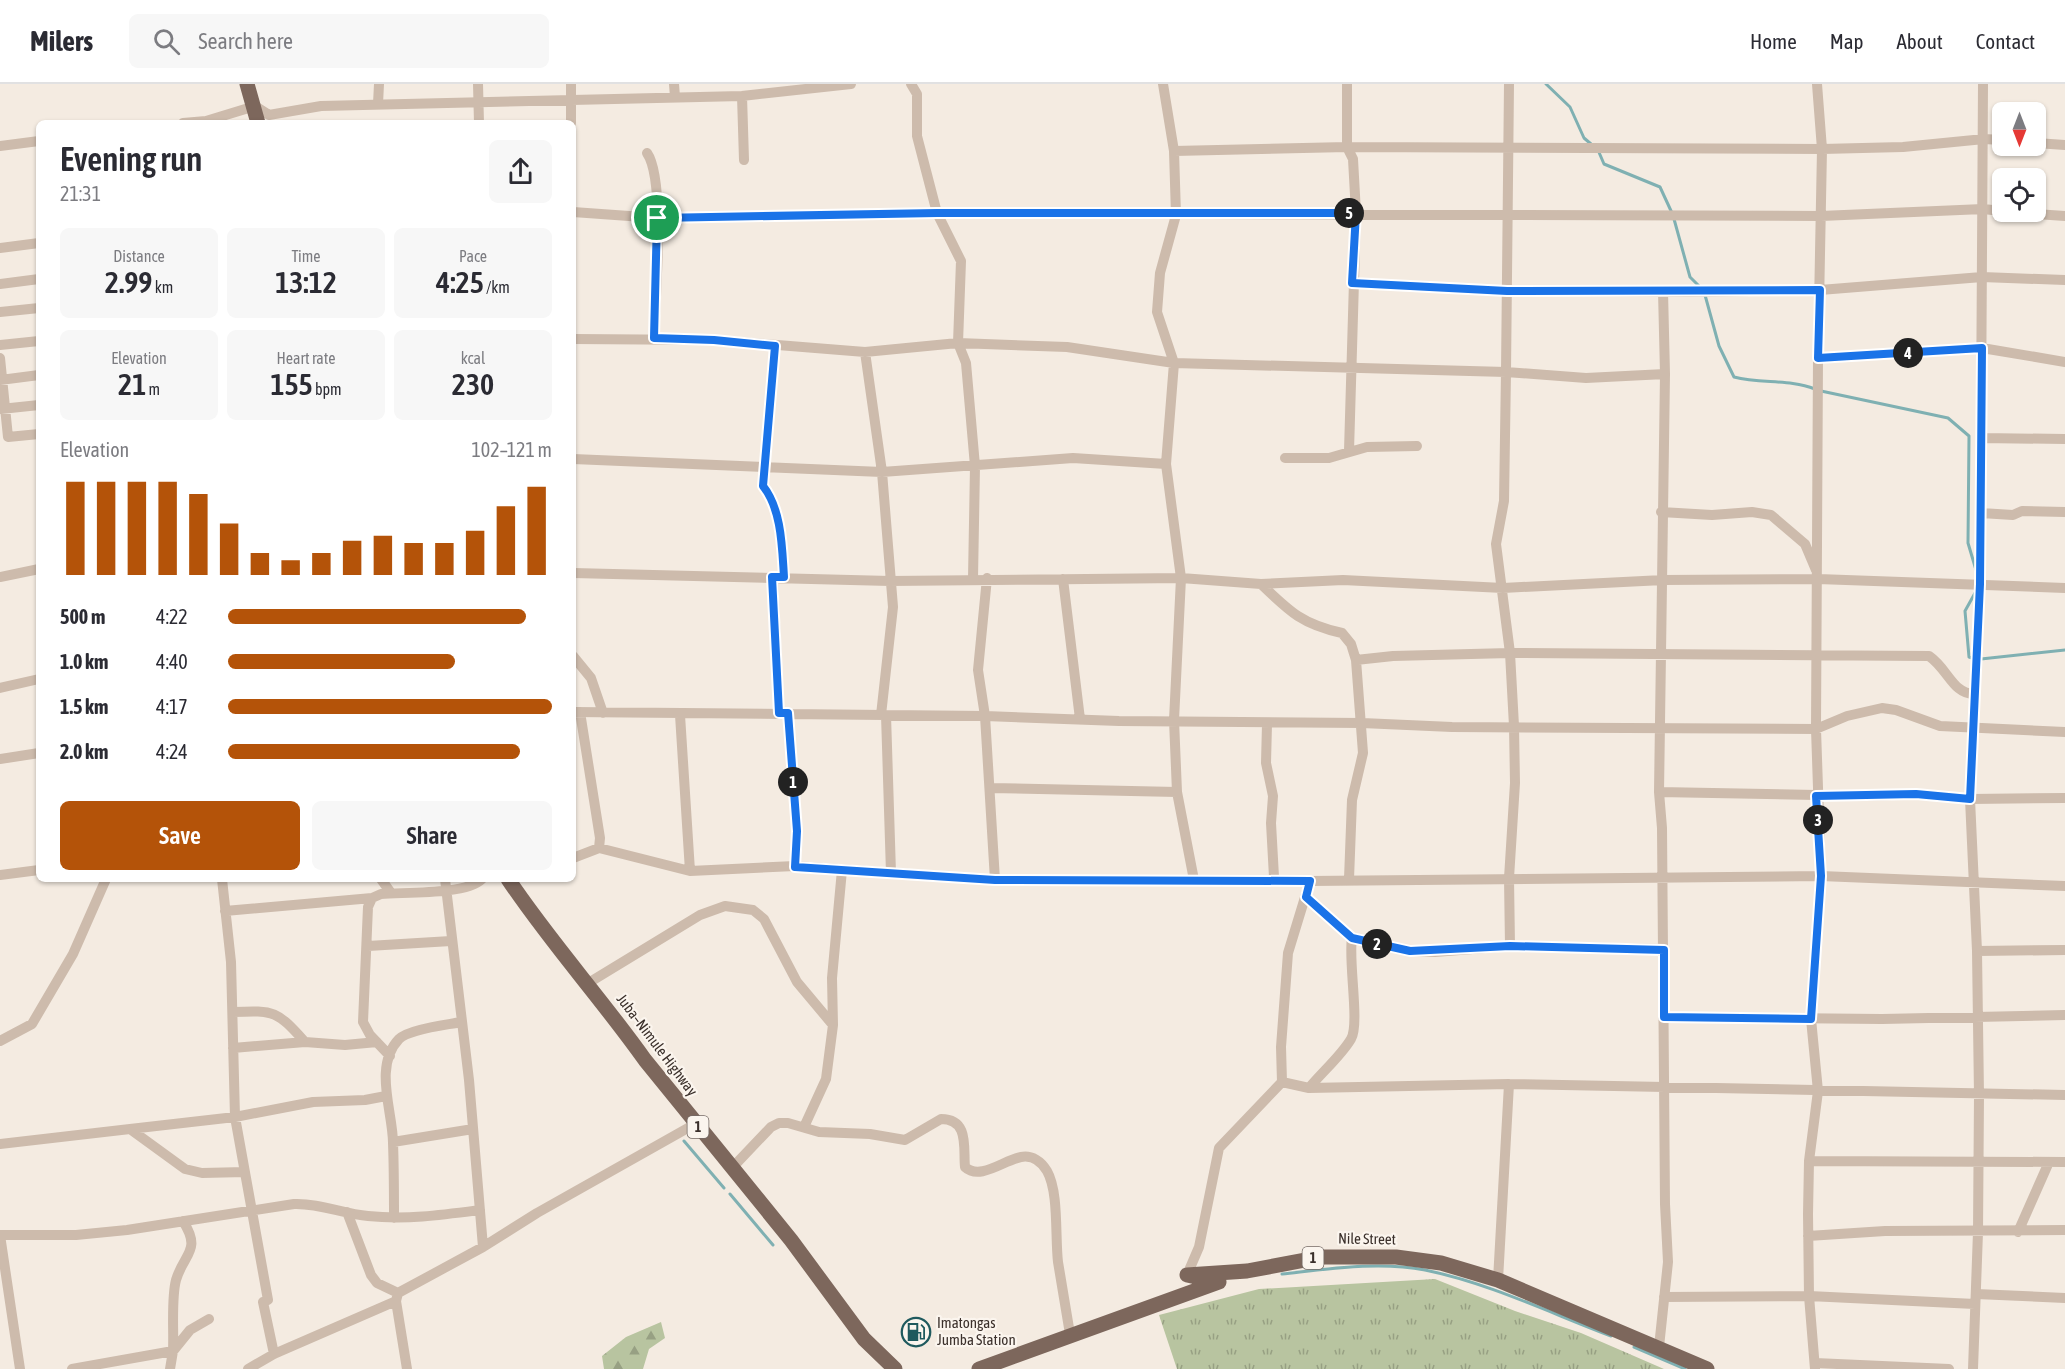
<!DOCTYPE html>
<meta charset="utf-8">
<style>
:root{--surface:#fff;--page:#f7f7f7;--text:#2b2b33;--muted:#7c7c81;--line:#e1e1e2;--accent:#b45309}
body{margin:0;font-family:"Asap Condensed",sans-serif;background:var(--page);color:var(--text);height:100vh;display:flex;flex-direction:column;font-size:22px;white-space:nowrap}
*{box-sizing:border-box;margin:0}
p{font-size:20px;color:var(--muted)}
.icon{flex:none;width:33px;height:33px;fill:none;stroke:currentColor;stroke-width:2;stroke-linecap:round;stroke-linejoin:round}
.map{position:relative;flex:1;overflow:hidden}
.details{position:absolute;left:36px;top:36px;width:540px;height:762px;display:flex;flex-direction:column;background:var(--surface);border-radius:9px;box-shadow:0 2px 4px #0004}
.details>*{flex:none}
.needle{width:39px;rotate:180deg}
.fabs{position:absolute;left:1992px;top:18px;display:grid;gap:12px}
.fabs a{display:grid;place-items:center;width:54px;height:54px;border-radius:9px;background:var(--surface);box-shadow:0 2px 4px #0004;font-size:30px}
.pin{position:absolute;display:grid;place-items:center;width:51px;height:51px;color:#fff;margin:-26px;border:3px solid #fff;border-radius:50%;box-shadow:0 2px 6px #0007}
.km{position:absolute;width:30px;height:30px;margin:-15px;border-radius:50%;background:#222;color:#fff;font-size:16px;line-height:30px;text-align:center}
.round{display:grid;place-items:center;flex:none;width:63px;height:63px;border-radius:9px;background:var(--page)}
.overview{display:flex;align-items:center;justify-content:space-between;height:102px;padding:0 24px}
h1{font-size:33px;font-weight:600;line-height:45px}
.metrics{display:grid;grid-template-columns:repeat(3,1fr);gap:9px;height:102px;padding:6px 24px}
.metrics div{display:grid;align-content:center;border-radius:9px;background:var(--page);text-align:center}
.metrics b{font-size:30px;font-weight:600}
.metrics small{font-size:16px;font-weight:400}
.metrics p{font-size:16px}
.chart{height:168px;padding:12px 24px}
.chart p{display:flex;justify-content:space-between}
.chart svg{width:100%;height:108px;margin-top:6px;stroke:var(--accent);stroke-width:6}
.button{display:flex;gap:12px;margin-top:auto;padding:12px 24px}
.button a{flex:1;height:69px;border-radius:9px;background:var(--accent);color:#fff;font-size:24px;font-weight:600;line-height:69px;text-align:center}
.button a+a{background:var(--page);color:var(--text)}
ul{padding:0 24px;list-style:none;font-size:20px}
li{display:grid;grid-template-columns:96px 72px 1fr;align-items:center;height:45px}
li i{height:15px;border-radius:8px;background:var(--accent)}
header{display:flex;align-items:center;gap:36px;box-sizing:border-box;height:84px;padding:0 30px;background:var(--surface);border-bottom:2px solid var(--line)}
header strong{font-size:28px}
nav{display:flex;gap:33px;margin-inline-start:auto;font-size:21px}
.search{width:420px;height:54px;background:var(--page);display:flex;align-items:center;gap:15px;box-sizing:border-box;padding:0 21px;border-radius:9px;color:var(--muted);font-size:22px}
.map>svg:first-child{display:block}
.grass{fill:url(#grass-tufts)}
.forest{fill:url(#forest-firs)}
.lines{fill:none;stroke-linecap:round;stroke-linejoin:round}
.stream{stroke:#7fb0b2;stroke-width:3}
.street{stroke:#cdbbac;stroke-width:10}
.primary{stroke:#7d675c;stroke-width:15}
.route-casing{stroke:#fff;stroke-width:12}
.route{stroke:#1a73e8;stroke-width:8}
.labels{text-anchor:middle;stroke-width:4.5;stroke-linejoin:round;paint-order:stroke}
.shield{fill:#fbf5ee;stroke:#756b66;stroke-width:1.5}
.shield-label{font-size:14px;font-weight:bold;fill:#3b302b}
.street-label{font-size:15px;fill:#3b302b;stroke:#fbf5ee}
.poi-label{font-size:15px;fill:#3b302b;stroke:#fbf5ee;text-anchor:start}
</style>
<header>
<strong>Milers</strong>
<div class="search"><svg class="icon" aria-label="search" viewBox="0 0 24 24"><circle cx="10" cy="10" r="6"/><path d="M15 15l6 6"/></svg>Search here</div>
<nav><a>Home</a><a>Map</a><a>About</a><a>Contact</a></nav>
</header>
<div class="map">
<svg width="2065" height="1285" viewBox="0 0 2065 1285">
<defs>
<pattern id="grass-tufts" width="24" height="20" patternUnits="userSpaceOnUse" patternTransform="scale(1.5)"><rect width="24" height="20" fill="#b8c4a0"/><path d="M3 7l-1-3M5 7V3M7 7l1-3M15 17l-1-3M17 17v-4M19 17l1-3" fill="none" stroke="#97a083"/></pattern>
<pattern id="forest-firs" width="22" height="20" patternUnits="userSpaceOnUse" patternTransform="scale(1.5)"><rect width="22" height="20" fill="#b8c4a0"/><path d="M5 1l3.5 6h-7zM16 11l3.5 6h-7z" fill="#97a083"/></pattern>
</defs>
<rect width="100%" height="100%" fill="#f4ebe1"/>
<!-- grass -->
<path class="grass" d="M 1435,1195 L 1515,1227 L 1581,1249 L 1664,1285 L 1177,1285 L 1159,1231 L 1259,1205 Z"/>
<!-- forest -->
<path class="forest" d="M 661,1238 L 665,1254 L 649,1265 L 643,1285 L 604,1285 L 602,1272 L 626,1253 Z"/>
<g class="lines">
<!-- stream -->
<path class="stream" d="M 1546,0 L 1570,23 L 1584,54 L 1591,60
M 1598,66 L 1604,80 L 1660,103 L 1672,129
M 1674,135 L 1690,193 L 1702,205
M 1705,211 L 1719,262 L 1734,293 C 1761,300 1789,295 1815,305
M 1821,307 L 1948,334 L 1969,352 L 1968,459 L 1976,486
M 1972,574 L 1969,573 L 1965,527 L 1975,509
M 1981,575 L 2065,566
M 684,1057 L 724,1104
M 730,1110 L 773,1161
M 1282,1190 C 1328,1185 1379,1177 1425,1186 C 1489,1199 1550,1229 1611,1252
M 1634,1263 L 1685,1285"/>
<!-- street -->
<path class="street" d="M 478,0 L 479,39
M 571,0 L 571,39
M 674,0 L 675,13
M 911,0 L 917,10 L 917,52 L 937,129 L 961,177 L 958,259 L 966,279 L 975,382 L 973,495
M 1163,0 L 1174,67 L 1176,131 L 1160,189 L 1157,228 L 1174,279 L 1506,288 L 1509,0
M 1347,0 L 1347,63 L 1353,75 L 1356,129 L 1349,367
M 742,12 L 744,76
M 378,20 L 379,0
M 183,39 L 206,37 L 255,22 L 269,31 L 321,22 L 742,12 L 851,0
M 2036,59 L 2065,61
M 0,62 L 39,57
M 1174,67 L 1347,63 L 1822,65 L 1903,63 L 1984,55 L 2002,56
M 647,69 C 666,96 655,216 654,254
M 573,128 L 657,134 L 937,129 L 1821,132 L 1983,125 L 2002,127
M 2009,128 L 2065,132
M 0,164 L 39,159
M 1352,199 L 1507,207 L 1689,208 L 1820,206 L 1982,193 L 2065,196
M 0,200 L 39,195
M 0,228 L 39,224
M 573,255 L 714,256 L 865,268 L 958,259 L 1067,263 L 1174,279 L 1166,380 L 1181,494 L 1174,636 L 1177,708 L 1194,796
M 0,261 L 39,257
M 775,262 L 763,402 C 782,426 781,464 784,493
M 865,268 L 882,388 L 893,523 L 881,631
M 0,274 L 8,353 L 39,350
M 1818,274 L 1982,264 L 2065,278
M 0,296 L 39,291
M 1,325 L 39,321
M 1981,354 L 2065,355
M 1285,374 L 1329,374 L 1367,363 L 1417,362
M 573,375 L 882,388 L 1073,374 L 1166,380
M 1661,428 L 1712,431 L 1752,428 L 1771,431 L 1805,460 L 1816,486
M 1981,429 L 2013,431 L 2022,427 L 2065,428
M 573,489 L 890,497 L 1181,494 L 1261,500 L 1343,496 L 1503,504 L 1663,496 L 1818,495 L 2065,504
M 0,493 L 39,485
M 773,493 L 779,629
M 987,494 L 978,586 L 985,632 L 995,796
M 1063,495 L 1080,635
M 1261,500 C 1290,528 1302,540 1342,549 L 1351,560 L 1356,576 L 1363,669 L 1352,716 L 1349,795
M 573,572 L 591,594 L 603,629
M 1356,576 L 1393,572 L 1510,569 L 1929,572 C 1948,585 1953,610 1974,610
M 0,604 L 39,595
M 573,628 L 985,632 L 1119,637 L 1362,639 L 1452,643 L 1816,645 L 1847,632 L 1882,624 L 1896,626 L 1940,642 L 2065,648
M 580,628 L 600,754 L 599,764
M 788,629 L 797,747 L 795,782
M 680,631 L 690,787
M 886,631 L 891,789
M 1267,640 L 1266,679 L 1273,712 L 1271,739 L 1274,793
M 0,675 L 39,669
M 990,704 L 1177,708
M 1659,708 L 1867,712 L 1916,710 L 1970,715 L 2065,714
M 573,774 L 599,764 L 690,787 L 795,782 L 995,796 L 1310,797 L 1288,869 L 1281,963 L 1282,998
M 0,791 L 39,786
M 222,795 L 231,878 L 235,1033 L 268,1216
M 381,795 L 391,809
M 445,795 L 469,996 L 483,1163
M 1310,797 L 1821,792 L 2065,802
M 1306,813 L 1352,854 L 1410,867 L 1435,868 L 1510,862 L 1664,865
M 225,827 L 372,814
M 368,862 L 451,857
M 1510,862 L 1509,794 L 1515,699 L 1514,642 L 1510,569 L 1496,460 L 1504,417 L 1506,288 L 1586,294 L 1665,290
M 1977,867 L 2065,866
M 585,901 L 700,831 L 725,822 L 753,826 L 764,835 L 797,898 L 833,941
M 233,928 C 275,926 277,927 305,958
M 1663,933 L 1882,935 L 2065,931
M 0,957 L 32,940 L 73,870 L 106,795
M 233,964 L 305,958 L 345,961 L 377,958
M 390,972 L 370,951 L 363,938 L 368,823 L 372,814 L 381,810 C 405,808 466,811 482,795
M 1309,1004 C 1322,988 1341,972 1351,955 C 1360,940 1348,877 1352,854
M 804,1043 L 826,995 L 833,941 L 832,894 L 842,786
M 130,1045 L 235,1033 L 313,1018 L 365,1016 L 386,1012
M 393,1058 L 473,1045
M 0,1060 L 130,1045 L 185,1085 L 202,1089 L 245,1088
M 1809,1077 L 2065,1078
M 732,1084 L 771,1043 L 779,1039 L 788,1039 L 819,1048 L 870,1050 L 905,1056 L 941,1035 C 970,1035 963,1065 965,1083 C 980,1097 1004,1076 1021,1073 C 1032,1071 1041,1077 1047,1087 C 1059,1108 1055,1153 1058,1178 C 1062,1202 1066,1226 1070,1250
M 347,1128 L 371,1191 L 377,1199 L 398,1209
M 394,1134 C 394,1109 394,1084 393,1059 C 393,1028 373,982 399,955 C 409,945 447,941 461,938
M 183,1137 C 202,1167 184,1169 176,1196 C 171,1215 174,1247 173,1267 L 190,1246 L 209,1235
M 2018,1148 L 2049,1078
M 0,1151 L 76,1151 L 127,1146 L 294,1120 C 320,1119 343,1130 368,1132 C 406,1136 442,1131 480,1126
M 0,1151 L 20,1285
M 1808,1152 L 1885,1147 L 2065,1146
M 1187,1191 L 1199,1163 L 1219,1064 L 1282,998 L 1309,1004 L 1509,1000 L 2065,1011
M 1498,1196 L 1509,1000
M 1976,1210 L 2065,1214
M 1664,1213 L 1809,1212 L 1975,1220
M 263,1218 L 274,1270
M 1659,1263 L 1668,1178 L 1665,1120 L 1662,744 L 1659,708 L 1665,290 L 1663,207
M 1815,1279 L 1949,1285
M 72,1285 L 173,1267 L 170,1285
M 248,1285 L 274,1270 L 396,1217
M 407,1285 L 396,1217 L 398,1209 L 483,1163 L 537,1129 L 695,1040
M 1815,1285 L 1809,1212 L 1808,1130 L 1809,1077 L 1818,1007 L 1811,935 L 1821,792 L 1816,645 L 1818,274 L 1822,65 L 1817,0
M 1973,1285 L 1978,1148 L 1979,1011 L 1977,867 L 1970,715 L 1980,500 L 1983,0"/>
<!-- primary -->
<path class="primary" d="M 247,0 L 258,39
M 508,795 C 550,858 601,914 645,976 L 791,1156 L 864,1255 L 895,1285
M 979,1285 L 1219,1198 L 1187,1191 L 1247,1187 L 1321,1173 L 1396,1173 L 1441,1179 L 1498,1196 L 1707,1285"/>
</g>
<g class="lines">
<!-- route casing -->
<g class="route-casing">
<path id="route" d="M 937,129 L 1356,129 L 1352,199 L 1507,207 L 1820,206 L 1818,274 L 1982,264 L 1980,500 L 1970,715 L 1916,710 L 1816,712 L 1821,792 L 1811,935 L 1664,933 L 1664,866 L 1510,862 L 1410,867 L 1352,854 L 1306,813 L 1310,797 L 995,796 L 795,783 L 797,747 L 788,629 L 779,629 L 772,493 L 784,493 C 782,464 782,426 763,402 L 775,262 L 714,256 L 654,254 L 657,134 Z"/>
</g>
<!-- route -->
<use href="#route" class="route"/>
</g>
<!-- icons -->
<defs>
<g id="fuel-ring" transform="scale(1.5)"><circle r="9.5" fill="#fbf5ee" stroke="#1f5a5e" stroke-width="1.5"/><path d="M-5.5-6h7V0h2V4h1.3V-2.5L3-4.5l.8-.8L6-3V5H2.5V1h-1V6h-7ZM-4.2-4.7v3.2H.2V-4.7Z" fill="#1f5a5e"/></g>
</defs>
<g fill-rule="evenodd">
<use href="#fuel-ring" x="916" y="1248"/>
</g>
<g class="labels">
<!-- shield labels -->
<g class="shield">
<rect x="687.5" y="1032" width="21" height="22" rx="4.5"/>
<rect x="1302.5" y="1163" width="21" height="22" rx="4.5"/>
</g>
<g class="shield-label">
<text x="698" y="1048">1</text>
<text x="1313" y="1179">1</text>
</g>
<!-- street labels -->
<g class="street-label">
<text transform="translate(657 961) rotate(53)" y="5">Juba–Nimule Highway</text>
<text transform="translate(1367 1155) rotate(1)" y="5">Nile Street</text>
</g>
<!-- poi labels -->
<g class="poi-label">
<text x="937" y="1244">Imatongas<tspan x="937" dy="17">Jumba Station</tspan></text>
</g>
</g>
</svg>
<div class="fabs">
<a><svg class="needle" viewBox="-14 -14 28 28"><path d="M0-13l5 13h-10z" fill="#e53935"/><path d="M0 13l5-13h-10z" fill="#7c7c81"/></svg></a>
<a><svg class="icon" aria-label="locate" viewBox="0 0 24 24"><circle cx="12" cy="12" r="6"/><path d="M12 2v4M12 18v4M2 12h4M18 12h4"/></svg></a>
</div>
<div class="pin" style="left:657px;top:134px;background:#1e9e55"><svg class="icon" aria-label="arrive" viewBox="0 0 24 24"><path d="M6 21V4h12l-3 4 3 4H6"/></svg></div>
<b class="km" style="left:793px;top:698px">1</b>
<b class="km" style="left:1377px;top:860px">2</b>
<b class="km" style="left:1818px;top:736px">3</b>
<b class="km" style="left:1908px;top:269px">4</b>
<b class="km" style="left:1349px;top:129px">5</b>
<section class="details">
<div class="overview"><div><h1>Evening run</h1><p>21:31</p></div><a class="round"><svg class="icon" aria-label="share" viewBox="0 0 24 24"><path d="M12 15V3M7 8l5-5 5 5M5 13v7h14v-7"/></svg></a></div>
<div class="metrics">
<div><p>Distance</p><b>2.99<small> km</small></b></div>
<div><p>Time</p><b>13:12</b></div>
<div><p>Pace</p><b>4:25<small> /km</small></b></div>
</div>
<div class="metrics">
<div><p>Elevation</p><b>21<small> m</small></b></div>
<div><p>Heart rate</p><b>155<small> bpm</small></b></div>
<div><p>kcal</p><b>230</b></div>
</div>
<div class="chart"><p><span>Elevation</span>102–121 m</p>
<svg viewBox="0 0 160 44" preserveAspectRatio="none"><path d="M5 44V6M15 44V6M25 44V6M35 44V6M45 44V11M55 44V23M65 44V35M75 44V38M85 44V35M95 44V30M105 44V28M115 44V31M125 44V31M135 44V26M145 44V16M155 44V8"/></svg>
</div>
<ul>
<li><b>500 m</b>4:22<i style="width:92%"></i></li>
<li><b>1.0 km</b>4:40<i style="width:70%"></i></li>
<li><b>1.5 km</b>4:17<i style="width:100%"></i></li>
<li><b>2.0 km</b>4:24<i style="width:90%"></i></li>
</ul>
<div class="button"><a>Save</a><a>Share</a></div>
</section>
</div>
